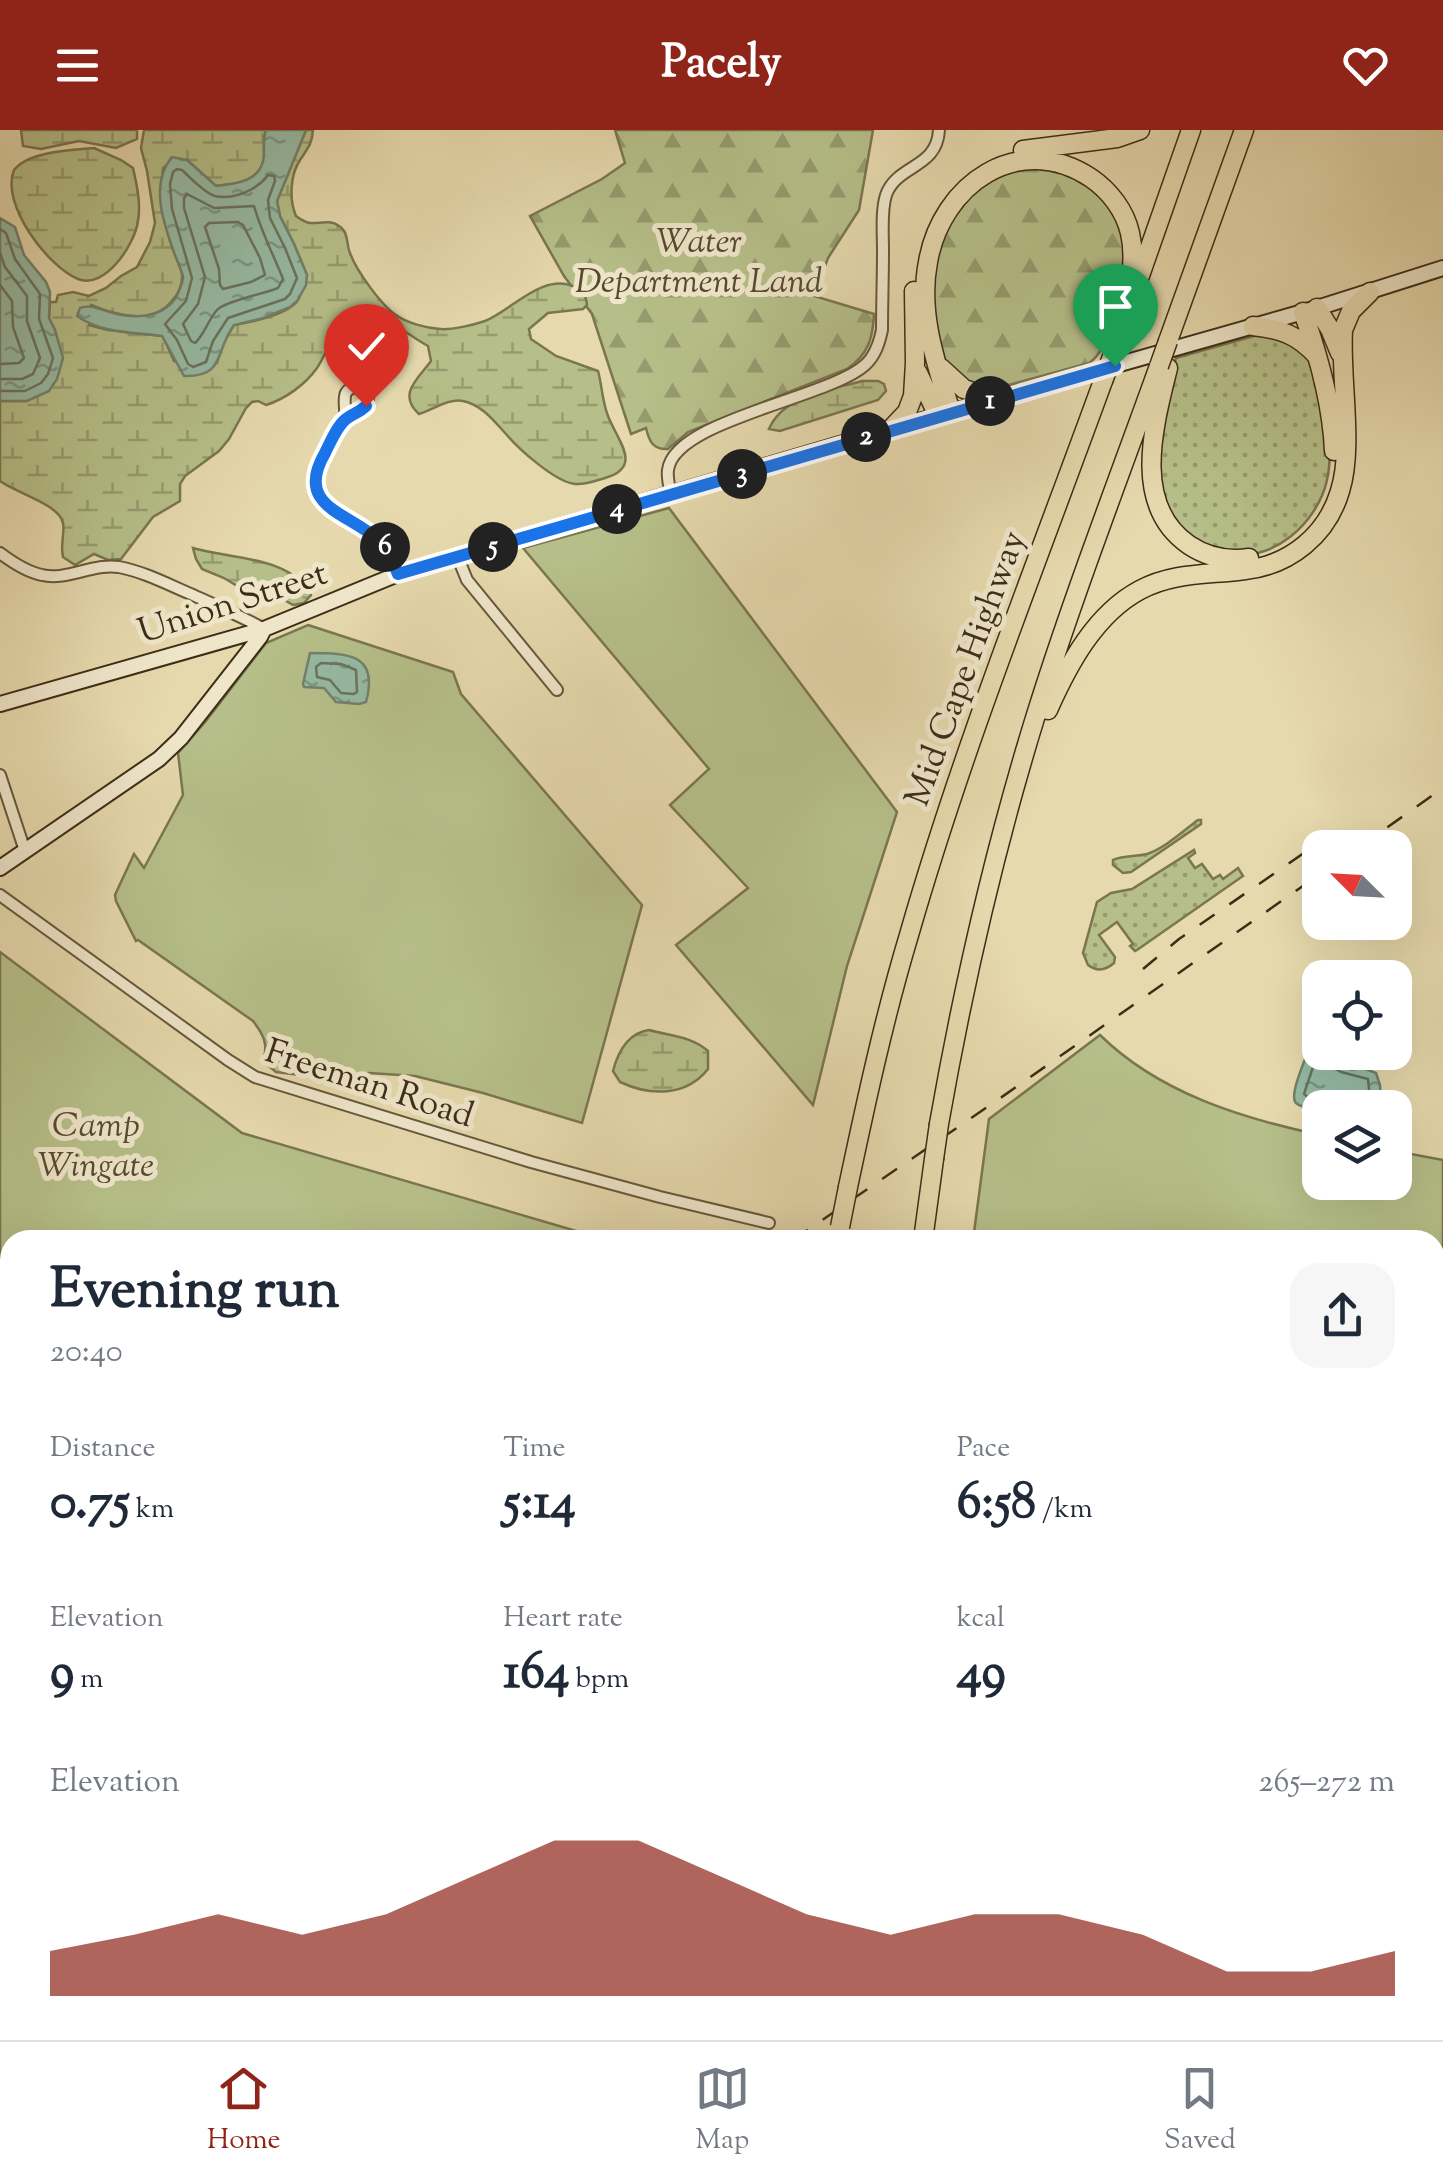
<!DOCTYPE html>
<meta charset="utf-8">
<style>
:root{--surface:#fff;--page:#f6f6f7;--text:#1f2937;--muted:#747a83;--line:#e0e1e3;--accent:#8f2418}
body{margin:0;font-family:"Sorts Mill Goudy",serif;background:var(--page);color:var(--text);height:100vh;display:flex;flex-direction:column;font-size:38px;white-space:nowrap}
*{box-sizing:border-box;margin:0}
p{font-size:32px;color:var(--muted)}
.icon{flex:none;width:55px;height:55px;fill:none;stroke:currentColor;stroke-width:2;stroke-linecap:round;stroke-linejoin:round}
.map{position:relative;flex:1;overflow:hidden}
.sheet{position:absolute;left:0px;top:1100px;width:1445px;height:810px;display:flex;flex-direction:column;background:var(--surface);border-radius:30px 30px 0 0;box-shadow:0 10px 40px #0002}
.sheet>*{flex:none}
.needle{width:65px;rotate:294deg}
.fabs{position:absolute;left:1302px;top:700px;display:grid;gap:20px}
.fabs a{display:grid;place-items:center;width:110px;height:110px;border-radius:20px;background:var(--surface);box-shadow:0 10px 40px #0002;font-size:50px}
.pin{position:absolute;display:grid;place-items:center;width:85px;height:85px;color:#fff;margin:-102px -42px;border-radius:50% 50% 50% 0;rotate:-45deg;box-shadow:0 0 10px #0007}
.pin .icon{rotate:45deg}
.km{position:absolute;width:50px;height:50px;margin:-25px;border-radius:50%;background:#222;color:#fff;font-size:28px;line-height:50px;text-align:center}
.round{display:grid;place-items:center;flex:none;width:105px;height:105px;border-radius:30px;background:var(--page)}
.summary{display:flex;align-items:center;justify-content:space-between;height:170px;padding:0 50px}
h1{font-size:55px;font-weight:700;line-height:75px}
.metrics{display:grid;grid-template-columns:repeat(3,1fr);gap:15px;height:170px;padding:10px 50px}
.metrics div{display:grid;align-content:center}
.metrics b{font-size:50px;font-weight:700}
.metrics small{font-size:28px;font-weight:400}
.metrics p{font-size:28px}
.chart{height:280px;padding:20px 50px}
.chart p{display:flex;justify-content:space-between}
.chart svg{width:100%;height:180px;margin-top:10px;fill:var(--accent);opacity:.7}
header{display:flex;justify-content:space-between;align-items:center;height:130px;padding:0 50px;background:var(--accent);color:#fff;font-size:45px;font-weight:700}
.dock{display:flex;justify-content:space-around;align-items:center;height:140px;border-top:2px solid var(--line);background:var(--surface);font-size:28px;color:var(--muted)}
.dock a{display:grid;justify-items:center;gap:5px}
.dock .active{color:var(--accent)}
.map>svg:first-child{display:block}
.grass{fill:url(#grass-dots);stroke:#7a7650;stroke-width:2.5}
.forest{fill:url(#forest-firs);stroke:#7a7650;stroke-width:2.5}
.wetland{fill:url(#wetland-marsh);stroke:#7a7650;stroke-width:2.5}
.park{fill:#b6bf89;stroke:#7a7650;stroke-width:2.5}
.water{fill:url(#water-ripples);stroke:#73826c;stroke-width:2.5}
.lines{fill:none;stroke-linecap:round;stroke-linejoin:round}
.shore{stroke:#6a745e;stroke-width:2.5}
.street-casing{stroke:#67583c;stroke-width:14}
.secondary-casing{stroke:#3d2d17;stroke-width:18}
.highway-casing{stroke:#3d2d17;stroke-width:21}
.street{stroke:#efe6ca;stroke-width:10}
.secondary{stroke:#efe6ca;stroke-width:14}
.highway{stroke:#e6d9ad;stroke-width:18}
.rail{stroke:#3d2d17;stroke-width:2.5;stroke-dasharray:18 18;stroke-linecap:butt}
.highway-bridge-casing{stroke:#3d2d17;stroke-width:21;stroke-linecap:butt}
.highway-bridge{stroke:#e6d9ad;stroke-width:18}
.route-casing{stroke:#fff;stroke-width:20}
.route{stroke:#1a73e8;stroke-width:12}
.labels{text-anchor:middle;stroke-width:10;stroke-linejoin:round;paint-order:stroke}
.park-label{font-size:35px;font-style:italic;fill:#554a2e;stroke:#efe6ca}
.street-label{font-size:35px;fill:#3d2d17;stroke:#efe6ca}
</style>
<header><svg class="icon" aria-label="menu" viewBox="0 0 24 24"><path d="M4 6h16M4 12h16M4 18h16"/></svg>Pacely<svg class="icon" aria-label="heart" viewBox="0 0 24 24"><path d="M12 20l-8-8c-3-5 5-10 8-4 3-6 11-1 8 4z"/></svg></header>
<div class="map">
<svg width="1443" height="1910" viewBox="0 0 1443 1910">
<defs>
<pattern id="grass-dots" width="8" height="8" patternUnits="userSpaceOnUse" patternTransform="scale(2.5)"><rect width="8" height="8" fill="#b6bf89"/><path d="M2 2h.1M6 6h.1" fill="none" stroke="#959c6f" stroke-width="1.8" stroke-linecap="round"/></pattern>
<pattern id="forest-firs" width="22" height="20" patternUnits="userSpaceOnUse" patternTransform="scale(2.5)"><rect width="22" height="20" fill="#b6bf89"/><path d="M5 1l3.5 6h-7zM16 11l3.5 6h-7z" fill="#959c6f"/></pattern>
<pattern id="wetland-marsh" width="20" height="14" patternUnits="userSpaceOnUse" patternTransform="scale(2.5)"><rect width="20" height="14" fill="#b6bf89"/><path d="M1 5h8M5 5V1M11 12h8M15 12V8" fill="none" stroke="#959c6f"/></pattern>
<pattern id="water-ripples" width="26" height="14" patternUnits="userSpaceOnUse" patternTransform="scale(2.5)"><rect width="26" height="14" fill="#97bba5"/><path d="M2 4q2-2 4 0t4 0M15 11q2-2 4 0t4 0" fill="none" stroke="#7c9885"/></pattern>
</defs>
<rect width="100%" height="100%" fill="#e6d9ad"/>
<filter id="stains"><feTurbulence type="fractalNoise" baseFrequency=".002" numOctaves="4"/><feColorMatrix values="0 0 0 0 .2 0 0 0 0 .09 0 0 0 0 .02 0 0 0 .5 -.17"/></filter>
<radialGradient id="worn" r=".72"><stop offset=".6" stop-color="#630" stop-opacity="0"/><stop offset="1" stop-color="#630" stop-opacity=".3"/></radialGradient>
<!-- grass -->
<path class="grass" d="M 1271,204 L 1285,207 L 1312,228 C 1320,266 1336,311 1327,350 C 1318,392 1272,435 1225,423 C 1218,421 1211,416 1204,414 C 1198,411 1188,408 1183,404 C 1177,398 1162,372 1160,364 C 1149,323 1167,268 1176,228 L 1254,206 Z
M 1198,690 L 1201,690 L 1201,694 L 1131,742 L 1123,743 L 1113,735 L 1113,730 C 1124,725 1135,727 1147,724 C 1165,718 1183,701 1198,690 Z
M 1194,720 L 1195,723 L 1188,728 L 1195,738 L 1202,734 L 1213,749 L 1220,745 L 1223,749 L 1238,738 L 1243,746 L 1137,820 L 1135,821 L 1130,816 L 1133,814 L 1117,792 L 1099,805 L 1115,827 L 1114,833 C 1106,840 1097,842 1088,835 L 1083,823 L 1097,772 L 1111,763 L 1132,759 Z"/>
<!-- forest -->
<path class="forest" d="M 615,0 L 873,0 L 859,80 L 828,128 L 814,166 L 874,184 C 873,208 868,225 847,239 L 688,302 L 668,319 C 653,320 649,311 646,298 L 631,304 L 592,184 L 564,146 L 530,86 L 602,49 L 625,33 Z
M 1061,37 C 1075,47 1095,56 1105,68 C 1137,105 1126,145 1112,186 C 1107,203 1105,222 1089,233 L 994,259 L 966,253 L 950,239 L 944,227 L 934,191 L 931,167 L 939,118 L 950,90 L 963,70 L 1006,39 Z"/>
<!-- wetland -->
<path class="wetland" d="M 21,0 L 137,0 L 137,9 L 116,18 L 79,11 L 41,19 L 23,16 Z
M 144,0 L 266,0 C 263,10 264,16 264,26 C 262,51 237,54 216,56 L 187,30 L 164,37 C 157,63 163,89 171,114 C 174,124 180,134 182,144 C 183,154 178,165 171,172 C 151,196 115,185 91,175 L 89,195 L 108,200 L 163,206 L 174,231 L 217,233 L 222,215 L 234,195 C 251,192 289,184 298,170 C 302,163 304,153 307,145 L 294,114 L 280,86 L 277,71 L 306,0 L 313,0 C 312,14 308,18 300,30 C 290,45 289,70 296,86 C 300,89 304,92 310,93 C 319,94 330,89 339,96 C 349,102 346,114 350,123 C 356,140 381,175 396,185 C 407,193 426,198 440,199 C 452,200 473,195 485,191 C 512,180 543,142 575,157 C 584,161 586,166 587,175 L 583,179 L 548,183 L 529,199 L 531,209 L 556,226 L 598,241 C 602,255 602,271 608,286 C 617,310 644,337 605,348 C 595,351 585,355 575,354 C 555,352 519,319 506,304 C 494,291 482,275 463,271 C 448,268 433,280 419,284 C 397,264 418,249 431,231 L 428,216 C 412,207 397,195 380,187 C 339,166 333,215 317,238 C 305,255 285,269 266,275 L 258,271 L 252,272 L 246,278 L 229,309 L 219,321 L 185,346 L 180,354 L 180,371 L 153,387 L 121,429 L 108,430 L 94,424 L 75,435 L 63,427 C 60,416 65,402 63,393 C 59,374 16,363 0,351 L 0,271 L 27,271 L 55,200 L 49,188 L 50,172 L 56,172 L 58,165 L 73,162 L 89,166 L 106,158 L 121,146 L 137,137 L 150,112 L 155,93 L 147,41 L 141,18 Z
M 94,18 L 121,30 L 133,38 C 137,56 141,73 138,91 C 135,114 105,160 78,149 C 48,137 0,74 14,40 C 29,21 72,20 94,18 Z
M 862,251 L 878,251 L 884,254 L 886,261 L 878,270 L 780,301 L 769,299 C 783,265 831,260 862,251 Z
M 193,418 C 230,429 291,426 311,465 L 304,473 L 293,475 L 269,461 L 247,462 L 224,448 L 202,439 L 196,429 Z
M 649,900 C 670,906 691,906 708,921 L 708,939 C 686,967 650,966 620,952 L 613,941 C 618,922 628,903 649,900 Z"/>
<!-- park -->
<path class="park" d="M 669,378 L 897,682 L 847,836 L 813,975 L 676,815 L 748,758 L 670,675 L 709,639 L 523,418 Z
M 308,495 L 453,542 L 461,564 L 642,775 L 582,993 L 483,963 L 415,946 L 369,943 L 334,949 L 276,942 L 263,931 C 269,914 263,904 253,891 L 138,810 L 136,811 L 116,771 L 115,765 L 134,724 L 144,738 L 183,665 L 178,623 L 206,591 L 266,513 Z
M 0,822 L 242,1003 L 607,1110 L 10,1110 L 10,1217 L 0,1217 Z
M 1100,905 C 1159,963 1241,988 1320,1005 L 1320,1052 L 1395,1052 L 1395,1021 L 1443,1030 L 1443,1628 L 1435,1646 L 1435,1110 L 973,1110 L 989,989 Z
M 0,1801 L 10,1804 L 10,1900 L 56,1900 L 54,1909 L 57,1910 L 0,1910 Z
M 932,1900 L 1135,1900 L 1156,1910 L 931,1910 Z
M 1187,1900 L 1316,1900 L 1312,1910 L 1208,1910 Z"/>
<!-- water -->
<path class="water" d="M 266,0 L 306,0 L 277,71 L 280,86 L 294,114 L 307,145 L 306,155 L 297,171 L 290,177 L 263,188 L 234,195 C 214,222 226,247 184,246 L 162,206 C 134,202 102,204 77,186 L 80,178 C 93,174 97,179 110,182 C 132,189 160,189 175,169 C 178,164 183,153 183,147 C 182,140 177,131 175,125 C 164,95 149,54 172,27 L 187,30 L 216,56 C 237,54 262,51 264,26 C 264,16 263,10 266,0 Z
M 0,88 L 15,97 L 24,125 L 46,152 L 50,162 L 49,188 L 55,200 L 63,228 L 57,249 L 49,261 L 27,271 L 0,271 Z
M 310,523 C 349,523 379,524 366,572 L 359,574 L 336,572 L 324,558 L 304,557 L 303,554 Z
M 1314,924 L 1331,926 L 1376,943 L 1380,955 L 1381,977 L 1320,978 L 1320,980 C 1314,979 1301,978 1296,973 C 1289,966 1303,936 1306,926 Z
M 0,1217 L 10,1217 L 10,1396 L 0,1413 Z"/>
<g class="lines">
<!-- shore -->
<path class="shore" d="M 177,39 L 182,40 C 191,48 204,63 215,66 C 234,70 257,60 268,45 L 274,46 L 275,51 L 268,70 L 270,88 L 285,118 L 297,148 L 290,164 L 285,169 L 228,188 L 213,211 L 206,232 L 193,237 L 188,234 L 177,210 L 165,194 L 186,171 L 192,148 L 172,79 L 170,54 L 173,42 Z
M 187,64 L 214,78 L 254,76 C 261,101 273,124 283,149 L 278,158 C 263,164 226,171 217,180 C 208,190 204,205 195,213 L 191,211 L 183,194 L 198,174 L 205,147 L 184,78 L 184,68 Z
M 238,92 L 243,95 L 260,128 L 265,145 L 251,152 L 223,159 L 220,155 L 219,139 L 205,97 L 209,93 Z
M 0,99 L 6,103 L 15,129 L 40,164 L 39,189 L 53,228 L 48,244 L 41,253 L 25,261 L 0,261
M 0,123 L 5,137 L 27,166 L 27,191 L 40,228 L 33,244 L 22,249 L 0,249
M 0,155 L 12,171 L 13,197 L 24,228 L 19,233 L 0,234
M 321,533 L 341,534 L 356,540 L 357,562 L 354,564 L 341,563 L 330,550 L 317,547 L 316,537 Z
M 1329,978 C 1323,967 1311,972 1304,964 L 1313,937 L 1324,933 L 1341,942 L 1368,949 L 1371,978"/>
<!-- street casing -->
<g class="street-casing">
<path id="street" d="M 345,289 C 356,284 369,279 368,265 L 361,257 C 335,257 349,276 344,292 C 337,309 321,321 317,339 C 309,384 356,387 379,411 C 389,420 393,431 398,444
M 671,364 C 669,356 667,347 668,340 C 674,290 829,268 865,235 C 875,226 879,214 882,200 C 882,174 883,147 883,120 C 883,103 881,81 886,65 C 897,34 937,39 939,0
M 0,423 C 12,432 27,442 42,445 C 67,451 93,433 119,437 C 145,442 169,455 193,465 C 217,476 241,486 264,499
M 458,428 L 467,450 L 557,560
M 0,645 L 25,721
M 0,765 L 228,930 L 255,947 L 531,1032 L 660,1067 L 769,1093
M 0,1535 L 10,1530
M 0,1708 L 10,1706
M 1435,1814 L 1443,1817
M 111,1900 L 113,1910
M 572,1900 L 613,1910
M 676,1910 L 678,1900
M 1438,1910 L 1443,1899"/>
</g>
<!-- secondary casing -->
<g class="secondary-casing">
<path id="secondary" d="M 0,574 L 264,499 L 398,444 L 891,299 L 1317,178 L 1443,138
M 0,738 L 159,629 L 181,608 L 260,507 L 264,499
M 0,1626 L 10,1631
M 1435,1670 L 1443,1653
M 1164,1900 L 1185,1910
M 1323,1910 L 1327,1900"/>
</g>
<!-- highway casing -->
<g class="highway-casing">
<path id="highway" d="M 1023,20 L 1117,8 L 1140,0
M 1136,157 L 1191,0
M 1317,178 L 1330,199 L 1340,223
M 1303,182 C 1319,227 1332,273 1334,321
M 1253,196 C 1281,199 1298,205 1317,226
M 1168,211 L 1244,0
M 941,238 L 964,259 L 997,269
M 1168,238 C 1154,295 1131,375 1189,415 C 1207,427 1228,431 1249,428
M 918,243 L 938,286
M 951,282 C 936,233 918,183 928,132 C 941,55 1018,0 1091,48 C 1110,61 1125,81 1130,103 C 1139,142 1122,186 1113,224
M 891,299 L 907,282 L 913,266 L 915,233 L 914,161
M 1048,580 C 1068,535 1095,484 1140,460 C 1173,442 1209,445 1245,440 C 1290,435 1327,405 1340,361 C 1354,317 1340,248 1343,200 L 1351,181 L 1370,162
M 939,994 C 963,857 994,721 1035,588 C 1072,469 1117,353 1159,236
M 848,1057 C 866,972 884,888 909,805 C 963,617 1036,435 1103,251
M 923,1110 L 934,1029
M 788,1910 L 788,1900
M 884,1910 L 884,1900"/>
</g>
<!-- street -->
<use href="#street" class="street"/>
<!-- secondary -->
<use href="#secondary" class="secondary"/>
<!-- highway -->
<use href="#highway" class="highway"/>
<!-- rail -->
<path class="rail" d="M 1358,718 L 1443,658
M 1143,839 L 1179,809 L 1304,723
M 793,1110 L 999,969 L 1320,744
M 0,1562 L 10,1557"/>
<!-- highway-bridge casing -->
<g class="highway-bridge-casing">
<path id="highway-bridge" d="M 1159,236 L 1168,211
M 1103,251 L 1113,224
M 934,1029 L 939,994
M 840,1097 L 848,1057"/>
</g>
<!-- highway-bridge -->
<use href="#highway-bridge" class="highway-bridge"/>
</g>
<g class="lines">
<!-- route casing -->
<g class="route-casing">
<path id="route" d="M 366,276 C 359,283 353,283 346,289 C 337,296 330,313 325,323 C 293,378 351,383 378,410 C 388,420 393,431 398,444 L 1115,236"/>
</g>
<!-- route -->
<use href="#route" class="route"/>
</g>
<g class="labels">
<!-- park labels -->
<g class="park-label">
<text x="699" y="122">Water<tspan x="699" dy="40">Department Land</tspan></text>
<text x="96" y="1006">Camp<tspan x="96" dy="40">Wingate</tspan></text>
</g>
<!-- street labels -->
<g class="street-label">
<text transform="translate(232 471) rotate(-18)" y="12">Union Street</text>
<text transform="translate(964 538) rotate(-70)" y="12">Mid Cape Highway</text>
<text transform="translate(370 952) rotate(18)" y="12">Freeman Road</text>
</g>
</g>
<rect width="100%" height="100%" filter="url(#stains)"/>
<rect width="100%" height="100%" fill="url(#worn)"/>
</svg>
<div class="fabs">
<a><svg class="needle" viewBox="-14 -14 28 28"><path d="M0-13l5 13h-10z" fill="#e53935"/><path d="M0 13l5-13h-10z" fill="#747a83"/></svg></a>
<a><svg class="icon" aria-label="locate" viewBox="0 0 24 24"><circle cx="12" cy="12" r="6"/><path d="M12 2v4M12 18v4M2 12h4M18 12h4"/></svg></a>
<a><svg class="icon" aria-label="layers" viewBox="0 0 24 24"><path d="M12 4l9 5-9 5-9-5zM3 14l9 5 9-5"/></svg></a>
</div>
<div class="pin" style="left:1115px;top:236px;background:#1e9e55"><svg class="icon" aria-label="arrive" viewBox="0 0 24 24"><path d="M6 21V4h12l-3 4 3 4H6"/></svg></div>
<div class="pin" style="left:366px;top:276px;background:#d93025"><svg class="icon" aria-label="check" viewBox="0 0 24 24"><path d="M5 12l5 5 9-10"/></svg></div>
<b class="km" style="left:990px;top:271px">1</b>
<b class="km" style="left:866px;top:307px">2</b>
<b class="km" style="left:742px;top:344px">3</b>
<b class="km" style="left:617px;top:379px">4</b>
<b class="km" style="left:493px;top:417px">5</b>
<b class="km" style="left:385px;top:417px">6</b>
<section class="sheet">
<div class="summary"><div><h1>Evening run</h1><p>20:40</p></div><a class="round"><svg class="icon" aria-label="share" viewBox="0 0 24 24"><path d="M12 15V3M7 8l5-5 5 5M5 13v7h14v-7"/></svg></a></div>
<div class="metrics">
<div><p>Distance</p><b>0.75<small> km</small></b></div>
<div><p>Time</p><b>5:14</b></div>
<div><p>Pace</p><b>6:58<small> /km</small></b></div>
</div>
<div class="metrics">
<div><p>Elevation</p><b>9<small> m</small></b></div>
<div><p>Heart rate</p><b>164<small> bpm</small></b></div>
<div><p>kcal</p><b>49</b></div>
</div>
<div class="chart"><p><span>Elevation</span>265–272 m</p>
<svg viewBox="0 0 160 44" preserveAspectRatio="none"><path d="M0 44V33L10 29L20 24L30 29L40 24L50 15L60 6L70 6L80 15L90 24L100 29L110 24L120 24L130 29L140 38L150 38L160 33V44z"/></svg>
</div>
</section>
</div>
<nav class="dock">
<a class="active"><svg class="icon" aria-label="home" viewBox="0 0 24 24"><path d="M3 11l9-7 9 7M6 9v11h12V9"/></svg>Home</a>
<a><svg class="icon" aria-label="map" viewBox="0 0 24 24"><path d="M3 6l6-2 6 2 6-2v14l-6 2-6-2-6 2zM9 4v14M15 6v14"/></svg>Map</a>
<a><svg class="icon" aria-label="saved" viewBox="0 0 24 24"><path d="M7 4h10v16l-5-4-5 4z"/></svg>Saved</a>
</nav>
